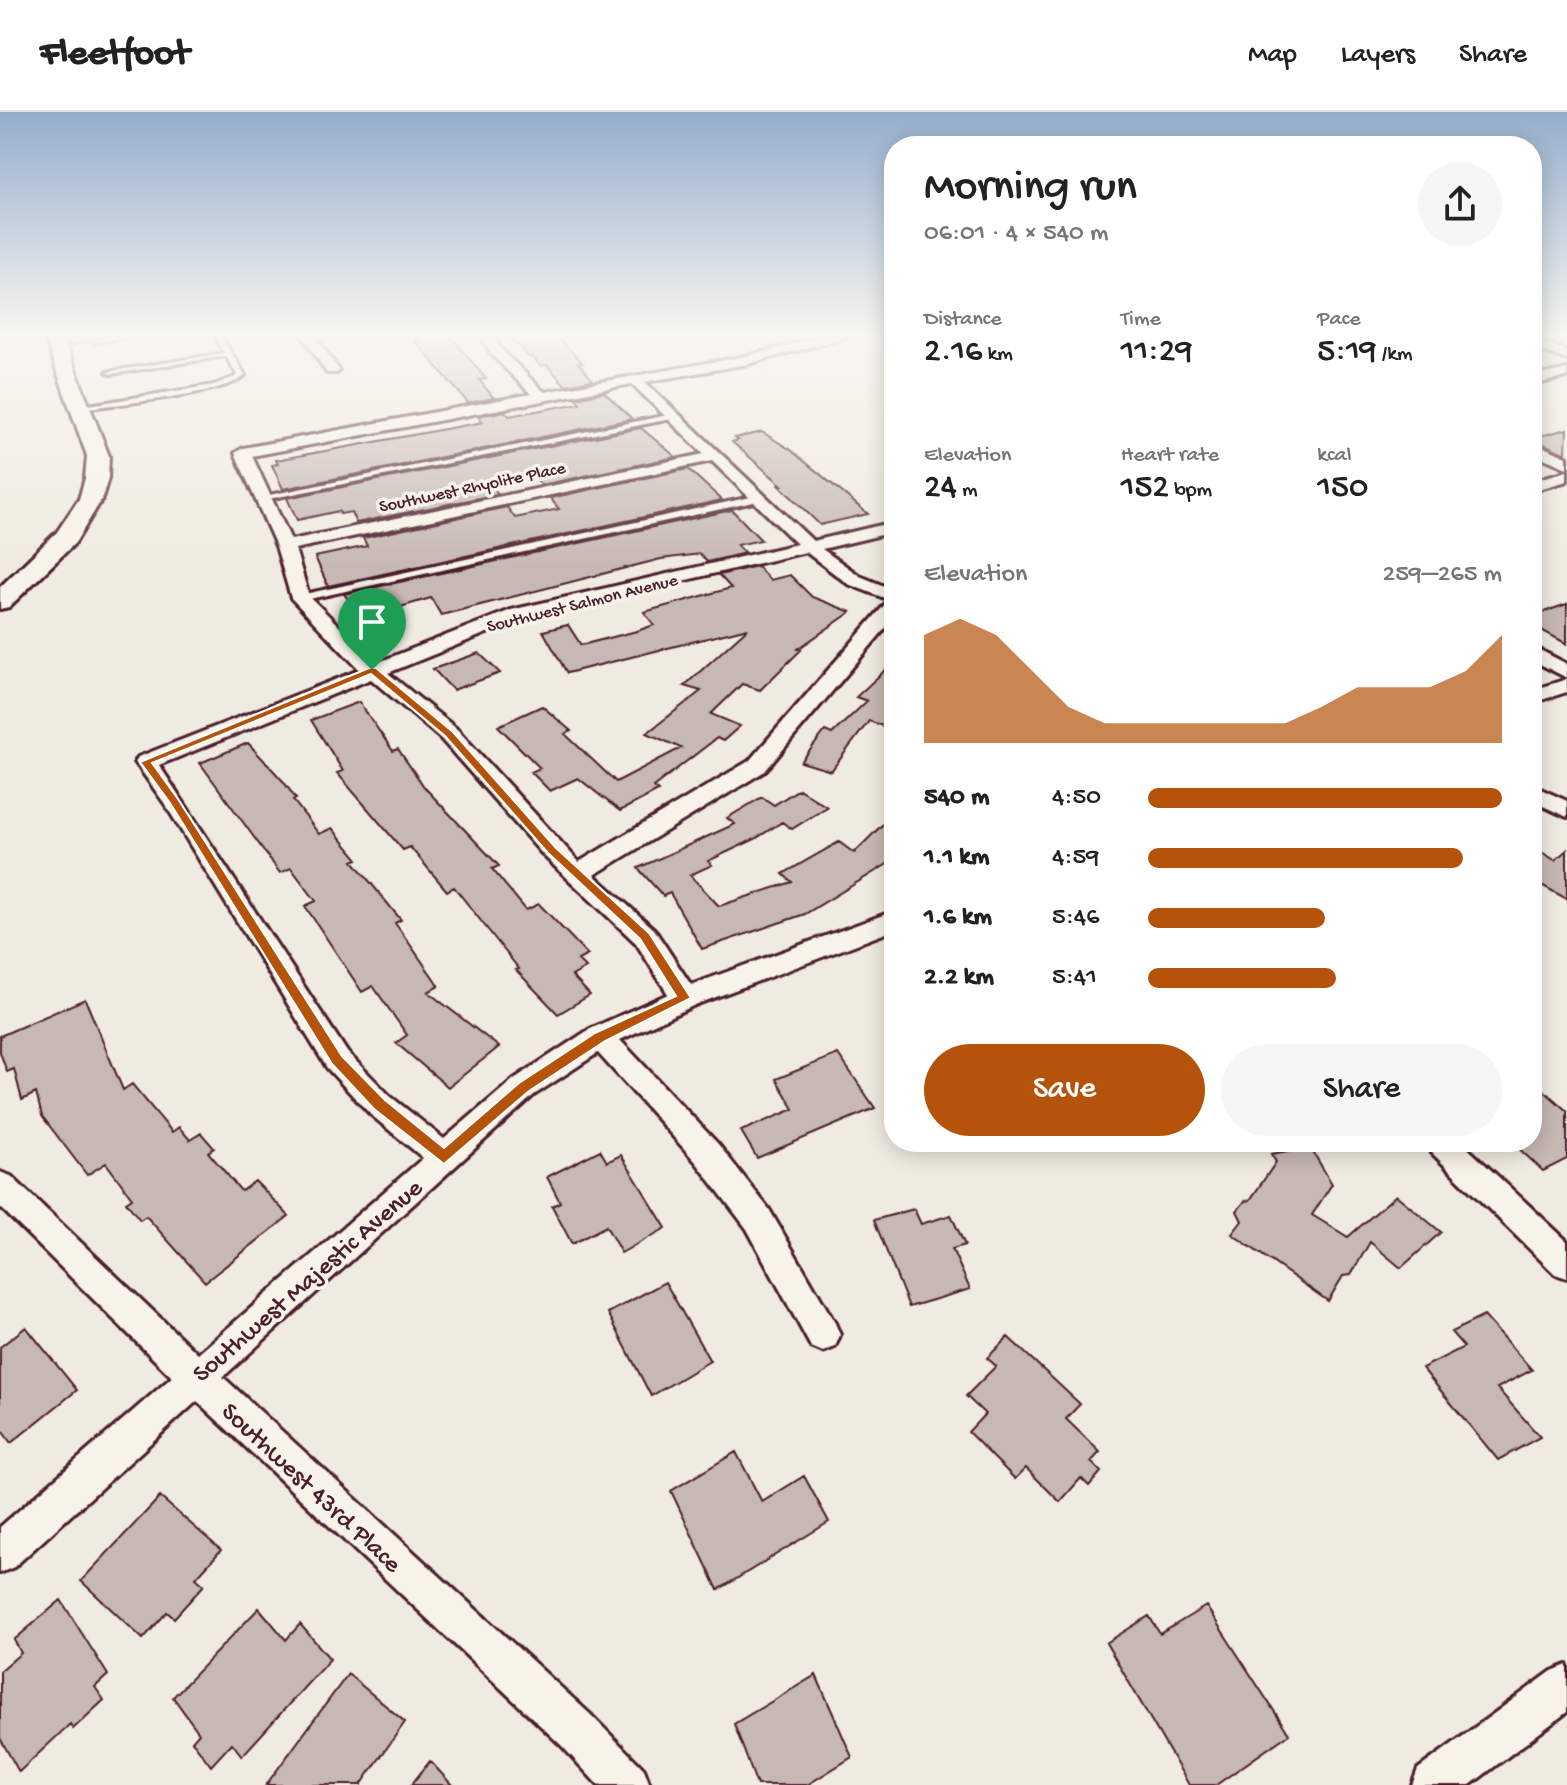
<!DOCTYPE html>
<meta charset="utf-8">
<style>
:root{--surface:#fff;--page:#f6f6f6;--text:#222;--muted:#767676;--line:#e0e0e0;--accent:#b45309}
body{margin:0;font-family:"Gochi Hand",sans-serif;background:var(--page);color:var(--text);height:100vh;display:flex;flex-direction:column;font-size:30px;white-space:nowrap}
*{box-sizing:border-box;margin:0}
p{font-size:26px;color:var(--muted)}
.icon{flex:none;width:44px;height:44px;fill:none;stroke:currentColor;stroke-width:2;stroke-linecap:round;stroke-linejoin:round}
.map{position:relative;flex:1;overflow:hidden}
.details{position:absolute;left:884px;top:24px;width:658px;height:1016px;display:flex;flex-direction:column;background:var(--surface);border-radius:32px;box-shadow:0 4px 20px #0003}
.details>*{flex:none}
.pin{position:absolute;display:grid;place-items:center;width:68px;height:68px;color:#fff;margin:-82px -34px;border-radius:50% 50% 50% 0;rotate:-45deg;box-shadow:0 0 8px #0007}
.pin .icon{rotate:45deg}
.round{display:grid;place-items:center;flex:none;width:84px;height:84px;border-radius:42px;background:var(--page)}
.head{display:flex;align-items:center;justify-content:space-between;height:136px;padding:0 40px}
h1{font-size:44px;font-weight:600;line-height:60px}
.figures{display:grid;grid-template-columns:repeat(3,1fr);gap:12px;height:136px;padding:8px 40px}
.figures div{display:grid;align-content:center}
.figures b{font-size:34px;font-weight:600}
.figures small{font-size:22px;font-weight:400}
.figures p{font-size:22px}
.chart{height:224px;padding:16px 40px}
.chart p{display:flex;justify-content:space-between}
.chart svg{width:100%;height:144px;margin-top:8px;fill:var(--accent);opacity:.7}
.cta{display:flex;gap:16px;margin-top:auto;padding:16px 40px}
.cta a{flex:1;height:92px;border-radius:48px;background:var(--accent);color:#fff;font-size:32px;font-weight:600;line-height:92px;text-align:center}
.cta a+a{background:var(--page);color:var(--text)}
ul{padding:0 40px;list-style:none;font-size:26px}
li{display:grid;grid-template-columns:128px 96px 1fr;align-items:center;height:60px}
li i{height:20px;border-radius:10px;background:var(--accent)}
header{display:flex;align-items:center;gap:48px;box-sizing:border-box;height:112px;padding:0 40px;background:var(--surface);border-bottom:2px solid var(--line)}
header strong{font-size:38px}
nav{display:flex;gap:44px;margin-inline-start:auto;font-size:28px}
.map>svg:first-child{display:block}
.building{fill:#c6b8b3;stroke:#4a1f2b;stroke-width:2}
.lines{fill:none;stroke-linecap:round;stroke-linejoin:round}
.service-casing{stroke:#4a1f2b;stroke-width:6}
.minor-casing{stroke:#4a1f2b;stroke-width:6}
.tertiary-casing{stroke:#4a1f2b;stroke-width:6}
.secondary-casing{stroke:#4a1f2b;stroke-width:6}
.service{fill:#f7f3e8;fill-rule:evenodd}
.minor{fill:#f7f3e8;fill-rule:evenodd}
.tertiary{fill:#f7f3e8;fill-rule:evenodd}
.secondary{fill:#f7f3e8;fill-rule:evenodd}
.route{fill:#b45309;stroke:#fff;stroke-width:2;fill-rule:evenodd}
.labels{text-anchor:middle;stroke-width:7;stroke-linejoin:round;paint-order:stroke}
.far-street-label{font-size:18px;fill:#4a1f2b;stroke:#f7f3e8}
.near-street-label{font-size:26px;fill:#4a1f2b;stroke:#f7f3e8}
</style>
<header>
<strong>Fleetfoot</strong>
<nav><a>Map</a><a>Layers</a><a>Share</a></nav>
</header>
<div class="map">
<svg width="1567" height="1673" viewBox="0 0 1567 1673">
<rect width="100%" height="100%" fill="#f0ebe0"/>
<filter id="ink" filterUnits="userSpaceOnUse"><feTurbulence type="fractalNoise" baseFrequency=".0125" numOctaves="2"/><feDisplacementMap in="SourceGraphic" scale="16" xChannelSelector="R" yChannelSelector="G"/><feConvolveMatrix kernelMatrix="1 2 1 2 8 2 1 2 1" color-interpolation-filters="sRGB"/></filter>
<g filter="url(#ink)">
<!-- building -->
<path class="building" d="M 416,222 L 449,222 L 486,267 L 479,268 L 494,286 L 468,291 L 415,229 L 420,228 Z
M 539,222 L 552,222 L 562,230 L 583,251 L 578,251 L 593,268 L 565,273 L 547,253 L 540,254 L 533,245 L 530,246 L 512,227 Z
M 604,280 L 632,307 L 283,377 L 272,353 L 278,352 L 276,348 L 483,310 L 478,304 L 505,299 L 509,304 L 580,291 L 576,286 Z
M 641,316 L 676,345 L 541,373 L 534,364 L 491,372 L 498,382 L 356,411 L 351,400 L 340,402 L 339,399 L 297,408 L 287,386 Z
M 1567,317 L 1566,342 L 1532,327 L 1532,326 Z
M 762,320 L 791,338 L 868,402 L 820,413 L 779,373 L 782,373 L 732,330 L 738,328 L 735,326 Z
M 688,357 L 722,388 L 328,474 L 315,445 L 367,434 L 363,426 L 507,395 L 515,406 L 559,397 L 550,386 Z
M 732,398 L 761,428 L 737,433 L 745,441 L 707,450 L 700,442 L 661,447 L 441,503 L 431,486 L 363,506 L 344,482 Z
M 757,454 L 770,468 L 790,463 L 812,485 L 851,500 L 798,537 L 801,538 L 760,578 L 742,572 L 711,602 L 740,614 L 723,629 L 717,626 L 653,675 L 658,679 L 620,699 L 578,666 L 550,679 L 531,660 L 540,656 L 498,614 L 542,594 L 571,619 L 565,622 L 616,670 L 681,636 L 647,621 L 701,579 L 684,574 L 748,516 L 567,561 L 543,519 L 568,513 L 581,533 L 637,519 L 654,513 L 644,500 L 731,476 L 719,463 Z
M 1567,492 L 1567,532 L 1532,513 L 1532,504 Z
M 479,541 L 500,561 L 453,578 L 433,557 Z
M 894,550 L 894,618 L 869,609 L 831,659 L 801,650 L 825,619 L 832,622 L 867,589 L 856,585 Z
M 359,590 L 393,639 L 398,637 L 425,676 L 499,754 L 492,757 L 526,798 L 539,792 L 588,843 L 578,848 L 586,856 L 572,864 L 590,883 L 558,902 L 516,858 L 519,857 L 454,775 L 447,779 L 410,735 L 403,738 L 337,661 L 343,659 L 311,608 Z
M 248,631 L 283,669 L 296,687 L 293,688 L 319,722 L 332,716 L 358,747 L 353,749 L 401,808 L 395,811 L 439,874 L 428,880 L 499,935 L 448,975 L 396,931 L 407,923 L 373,874 L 362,880 L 325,824 L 305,794 L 316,789 L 291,756 L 280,761 L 200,651 Z
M 799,677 L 827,695 L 792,717 L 782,710 L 755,727 L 708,749 L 712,753 L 690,763 L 719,794 L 792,770 L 783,762 L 839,730 L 854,741 L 894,701 L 894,748 L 805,802 L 702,837 L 670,781 L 663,784 L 638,756 L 735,712 L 727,706 L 762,685 L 774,693 Z
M 1567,738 L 1567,787 L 1532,768 L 1532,748 L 1541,740 L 1555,748 Z
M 85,887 L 123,978 L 132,972 L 172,1020 L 179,1015 L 190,1028 L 201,1021 L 214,1036 L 208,1040 L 241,1079 L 255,1069 L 289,1104 L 205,1170 L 146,1104 L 140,1108 L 126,1090 L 132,1086 L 106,1051 L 87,1063 L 42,1004 L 36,981 L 22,988 L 14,957 L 7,960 L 0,940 L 0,924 Z
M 838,942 L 875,996 L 757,1046 L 741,1019 L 794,997 L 776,967 Z
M 1532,968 L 1567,999 L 1567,1047 L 1543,1059 L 1515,1033 L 1532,1030 Z
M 1310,1035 L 1332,1072 L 1312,1103 L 1348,1125 L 1396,1083 L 1441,1120 L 1401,1156 L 1370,1130 L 1351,1163 L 1343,1164 L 1328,1189 L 1232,1122 L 1242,1109 L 1237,1099 L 1245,1089 L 1250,1088 L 1276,1050 L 1271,1042 Z
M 600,1038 L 607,1050 L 621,1043 L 666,1116 L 621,1141 L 606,1114 L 572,1132 L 552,1094 L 560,1090 L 547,1065 Z
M 914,1097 L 921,1112 L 951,1103 L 965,1133 L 952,1137 L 970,1177 L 909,1195 L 874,1108 Z
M 665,1170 L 710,1249 L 651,1284 L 608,1201 Z
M 1484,1204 L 1532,1258 L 1497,1276 L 1540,1325 L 1498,1348 L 1422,1256 L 1464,1235 L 1451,1220 Z
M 26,1215 L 77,1278 L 11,1331 L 0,1316 L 0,1235 Z
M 1008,1225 L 1080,1292 L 1066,1307 L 1100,1340 L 1091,1350 L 1101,1360 L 1089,1374 L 1081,1366 L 1060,1390 L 1026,1356 L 1015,1367 L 968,1320 L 985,1302 L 966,1284 L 996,1254 L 987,1246 Z
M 736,1340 L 762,1390 L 804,1364 L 829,1410 L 718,1478 L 671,1379 Z
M 160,1385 L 221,1438 L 196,1466 L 204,1473 L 174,1506 L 167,1500 L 143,1527 L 81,1469 Z
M 61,1488 L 108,1563 L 95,1575 L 104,1588 L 73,1617 L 70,1612 L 19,1660 L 0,1626 L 0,1559 L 21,1541 L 14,1528 Z
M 1206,1494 L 1289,1622 L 1216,1673 L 1189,1673 L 1106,1531 L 1149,1504 L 1160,1522 Z
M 259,1496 L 286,1528 L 300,1512 L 330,1547 L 242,1644 L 232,1631 L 211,1654 L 192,1629 L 199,1621 L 173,1585 Z
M 348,1562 L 405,1610 L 361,1673 L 266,1673 Z
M 816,1563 L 852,1645 L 807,1673 L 757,1673 L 734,1612 Z
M 430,1649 L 452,1673 L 411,1673 Z"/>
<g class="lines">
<!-- service casing -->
<g class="service-casing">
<path id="service" d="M 124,223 L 139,223 L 96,230 L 93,228 Z
M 214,223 L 220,223 L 245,263 C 231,282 109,293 80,297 L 76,295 L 214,273 L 235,265 L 237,263 L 226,244 L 111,262 L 107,260 L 224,241 Z
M 673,302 L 677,304 L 676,306 L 263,388 L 259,385 Z
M 760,383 L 763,384 L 763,388 L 300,489 L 295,486 L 300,483 Z"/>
</g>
<!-- minor casing -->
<g class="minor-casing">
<path id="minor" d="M 302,223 L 314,223 L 339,258 L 337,261 L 327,261 Z
M 481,223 L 493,223 L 501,237 L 544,280 L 747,244 L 827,223 L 845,223 L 843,226 L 748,252 L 645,270 L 813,429 L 894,410 L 894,420 L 822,437 L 860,464 L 894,478 L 894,506 L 765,659 L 594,763 L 654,817 L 691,873 L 894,799 L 894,818 L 695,893 L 620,928 L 718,1032 L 769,1097 L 835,1211 L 840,1223 L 835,1235 L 823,1240 L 811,1235 L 747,1117 L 696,1050 L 598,941 L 534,983 L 223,1265 L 592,1604 L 644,1657 L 650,1673 L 598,1673 L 562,1634 L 197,1289 L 14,1455 L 0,1461 L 0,1415 L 172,1265 L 0,1095 L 0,1060 L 11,1064 L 198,1242 L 423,1046 L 370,1002 L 327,956 L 165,692 L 135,650 L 138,645 L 360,558 L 291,486 L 276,434 L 235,341 L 243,336 L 531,282 L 491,242 ZM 632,272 L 704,342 L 291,428 L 252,344 ZM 712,349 L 797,432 L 511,498 L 376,551 L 309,484 L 295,437 ZM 806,440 L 848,472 L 892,489 L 887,490 L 749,649 L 579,750 L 457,617 L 388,561 L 524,506 ZM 371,567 L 441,627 L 544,744 L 636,831 L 668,882 L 590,917 L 514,967 L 444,1027 L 390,984 L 347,940 L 159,653 Z
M 1532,226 L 1567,239 L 1567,248 L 1532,235 Z
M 1567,257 L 1567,265 L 1532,273 L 1532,265 Z
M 1532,330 L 1567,345 L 1567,356 L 1532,341 Z
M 1567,359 L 1567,369 L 1532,379 L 1532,369 Z
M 1532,534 L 1567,552 L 1567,566 L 1532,548 Z
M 1567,567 L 1567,580 L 1532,591 L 1532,578 Z
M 1532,673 L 1567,689 L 1567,705 L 1532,689 Z
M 1426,1030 L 1461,1030 L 1567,1129 L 1567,1166 L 1555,1162 L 1430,1039 Z
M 1567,1553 L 1567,1600 L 1470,1673 L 1412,1673 L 1418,1657 L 1552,1559 Z"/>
</g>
<!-- tertiary casing -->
<g class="tertiary-casing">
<path id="tertiary" d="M 49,223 L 97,223 C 87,231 63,233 49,231 L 47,227 Z"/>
</g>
<!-- secondary casing -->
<g class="secondary-casing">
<path id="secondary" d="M 44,223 L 62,223 L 109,344 L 108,366 L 102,387 L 75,431 L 9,495 L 0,497 L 0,475 L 57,420 L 79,387 L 85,366 L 87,344 Z"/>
</g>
<!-- service -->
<use href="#service" class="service"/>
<!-- minor -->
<use href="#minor" class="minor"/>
<!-- tertiary -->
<use href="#tertiary" class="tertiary"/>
<!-- secondary -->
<use href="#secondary" class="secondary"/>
</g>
</g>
<!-- sky -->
<linearGradient id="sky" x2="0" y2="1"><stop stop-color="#94aecc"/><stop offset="0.49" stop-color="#f8f6f1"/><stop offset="1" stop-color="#f8f6f1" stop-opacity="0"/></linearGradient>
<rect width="1567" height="457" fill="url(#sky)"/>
<!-- route -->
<path class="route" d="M 369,556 L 376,556 L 453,620 L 556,736 L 649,821 L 691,886 L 605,929 L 529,979 L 444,1052 L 374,997 L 332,952 L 170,691 L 140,650 ZM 371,562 L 445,624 L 548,741 L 640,827 L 676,884 L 595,921 L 519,971 L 444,1036 L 385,988 L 342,944 L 178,687 L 152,651 Z"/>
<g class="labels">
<!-- far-street labels -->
<g class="far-street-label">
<text transform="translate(472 374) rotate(-12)" y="6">Southwest Rhyolite Place</text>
<text transform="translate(582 490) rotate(-14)" y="6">Southwest Salmon Avenue</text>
</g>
<!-- near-street labels -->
<g class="near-street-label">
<text transform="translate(306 1167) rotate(-41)" y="9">Southwest Majestic Avenue</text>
<text transform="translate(313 1374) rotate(43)" y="9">Southwest 43rd Place</text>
</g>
</g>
</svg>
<div class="pin" style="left:372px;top:558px;background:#1e9e55"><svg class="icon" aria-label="arrive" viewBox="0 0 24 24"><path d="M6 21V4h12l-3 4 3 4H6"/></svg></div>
<section class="details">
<div class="head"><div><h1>Morning run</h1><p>06:01 · 4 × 540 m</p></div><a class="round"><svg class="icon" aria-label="share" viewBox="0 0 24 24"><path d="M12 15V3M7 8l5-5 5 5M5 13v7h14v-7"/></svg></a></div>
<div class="figures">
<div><p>Distance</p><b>2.16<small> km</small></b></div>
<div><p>Time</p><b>11:29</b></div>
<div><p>Pace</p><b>5:19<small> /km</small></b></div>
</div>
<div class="figures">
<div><p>Elevation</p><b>24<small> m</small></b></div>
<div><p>Heart rate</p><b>152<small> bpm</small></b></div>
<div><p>kcal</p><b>150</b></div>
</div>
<div class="chart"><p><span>Elevation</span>259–265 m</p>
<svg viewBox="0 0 160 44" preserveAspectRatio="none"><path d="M0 44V11L10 6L20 11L30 22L40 33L50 38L60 38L70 38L80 38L90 38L100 38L110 33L120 27L130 27L140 27L150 22L160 11V44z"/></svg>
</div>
<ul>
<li><b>540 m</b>4:50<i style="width:100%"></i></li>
<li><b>1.1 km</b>4:59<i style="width:89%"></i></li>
<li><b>1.6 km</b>5:46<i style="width:50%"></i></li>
<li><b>2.2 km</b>5:41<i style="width:53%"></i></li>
</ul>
<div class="cta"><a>Save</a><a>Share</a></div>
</section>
</div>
